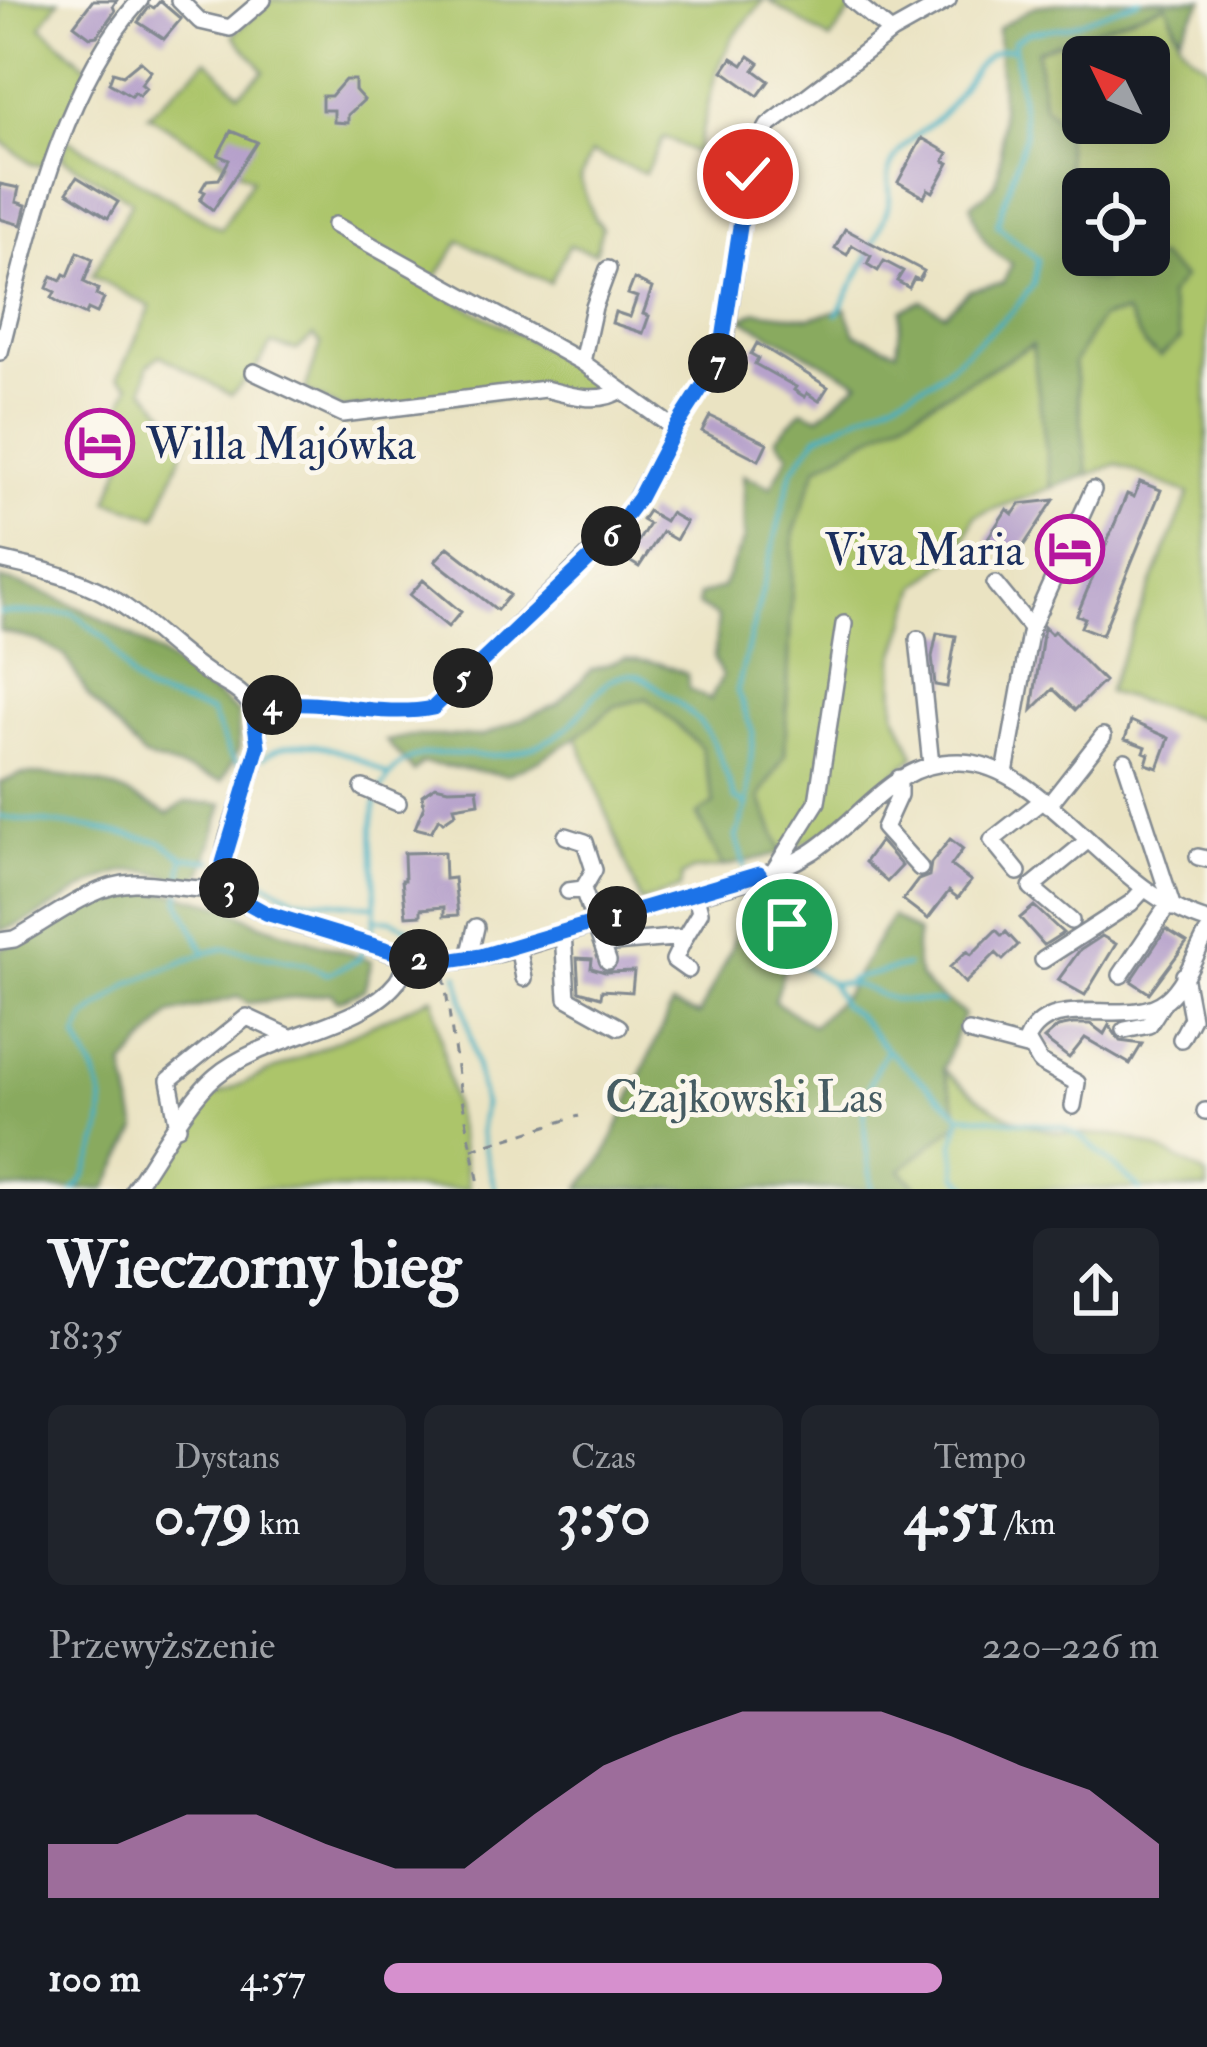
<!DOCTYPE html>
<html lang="pl">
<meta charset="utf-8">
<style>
:root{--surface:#171b24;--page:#20242c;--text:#f1f3f6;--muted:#9ea1a6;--accent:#d690ce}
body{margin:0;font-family:"IM FELL Double Pica",serif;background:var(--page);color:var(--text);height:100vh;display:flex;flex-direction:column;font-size:45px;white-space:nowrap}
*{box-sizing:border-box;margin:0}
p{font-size:39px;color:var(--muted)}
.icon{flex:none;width:66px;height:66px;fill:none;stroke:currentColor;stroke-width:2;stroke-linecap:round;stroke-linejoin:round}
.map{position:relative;height:1189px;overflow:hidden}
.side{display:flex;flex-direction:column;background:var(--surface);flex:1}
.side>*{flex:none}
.needle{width:78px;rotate:313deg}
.controls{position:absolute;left:1062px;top:36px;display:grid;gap:24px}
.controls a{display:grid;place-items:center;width:108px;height:108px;border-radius:18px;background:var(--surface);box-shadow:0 6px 30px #0003;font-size:60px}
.pin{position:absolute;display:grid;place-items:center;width:102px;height:102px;color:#fff;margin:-51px;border:6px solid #fff;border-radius:50%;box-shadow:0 3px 12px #0007}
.km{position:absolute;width:60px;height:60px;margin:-30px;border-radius:50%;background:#222;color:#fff;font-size:33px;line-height:60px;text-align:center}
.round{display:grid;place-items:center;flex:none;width:126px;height:126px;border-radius:18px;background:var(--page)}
.overview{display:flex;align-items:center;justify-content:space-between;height:204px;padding:0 48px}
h1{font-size:66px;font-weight:700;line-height:90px}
.figures{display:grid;grid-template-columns:repeat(3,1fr);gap:18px;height:204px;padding:12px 48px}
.figures div{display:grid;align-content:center;border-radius:18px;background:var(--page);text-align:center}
.figures b{font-size:60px;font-weight:700}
.figures small{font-size:33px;font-weight:400}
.figures p{font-size:33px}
.chart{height:336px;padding:24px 48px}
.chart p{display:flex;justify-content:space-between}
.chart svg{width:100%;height:216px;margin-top:12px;fill:var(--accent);opacity:.7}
ul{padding:0 48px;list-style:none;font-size:39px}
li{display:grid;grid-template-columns:192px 144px 1fr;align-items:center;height:90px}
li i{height:30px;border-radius:15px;background:var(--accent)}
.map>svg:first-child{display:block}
.green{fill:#acc56a;stroke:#647a64;stroke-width:3;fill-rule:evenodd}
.forest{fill:#89aa5e;stroke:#526c5e;stroke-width:3}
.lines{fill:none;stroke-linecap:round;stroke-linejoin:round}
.stream{stroke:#44b0c2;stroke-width:4.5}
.building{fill:#b6a1cb}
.minor-casing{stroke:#828990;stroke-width:20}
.path{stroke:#828990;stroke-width:3;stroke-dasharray:9 9;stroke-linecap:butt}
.minor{stroke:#fff;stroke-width:15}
.route-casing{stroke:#fff;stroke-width:24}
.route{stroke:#1a73e8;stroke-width:15}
.labels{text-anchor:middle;stroke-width:10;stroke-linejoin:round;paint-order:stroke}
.poi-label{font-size:45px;fill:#1b2f5e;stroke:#fbf7ec;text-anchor:start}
.park-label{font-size:45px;fill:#465c62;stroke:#fbf7ec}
</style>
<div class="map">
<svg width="1207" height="1189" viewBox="0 0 1207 1189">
<rect width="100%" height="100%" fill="#fbf7ec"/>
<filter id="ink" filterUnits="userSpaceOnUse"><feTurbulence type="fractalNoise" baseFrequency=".00833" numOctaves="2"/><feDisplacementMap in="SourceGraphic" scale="24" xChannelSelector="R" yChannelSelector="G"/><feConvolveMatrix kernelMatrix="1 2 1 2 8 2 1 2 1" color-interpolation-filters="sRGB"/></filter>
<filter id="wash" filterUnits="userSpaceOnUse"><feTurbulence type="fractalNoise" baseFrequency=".004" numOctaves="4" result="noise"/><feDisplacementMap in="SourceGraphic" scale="48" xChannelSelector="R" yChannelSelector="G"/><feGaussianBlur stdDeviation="2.7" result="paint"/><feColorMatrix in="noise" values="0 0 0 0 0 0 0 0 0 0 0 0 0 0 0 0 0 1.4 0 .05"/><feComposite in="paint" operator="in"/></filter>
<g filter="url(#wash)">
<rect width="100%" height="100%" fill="#eae3c2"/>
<!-- green -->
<path class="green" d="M 0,0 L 59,0 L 41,26 L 88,68 L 47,166 L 31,164 L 0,140 Z
M 272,0 L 764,0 L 732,38 L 715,76 L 697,153 L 664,137 L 645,173 L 591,153 L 580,180 L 594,218 L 602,228 L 595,253 L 569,245 L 550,283 L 460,241 L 430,287 L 594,375 L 600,384 L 595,391 L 341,409 L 305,390 L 321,344 L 313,336 L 297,350 L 271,344 L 254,372 L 231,395 L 160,355 L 148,365 L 144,389 L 189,437 L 156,517 L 108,501 L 133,435 L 115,423 L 130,385 L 118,377 L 151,307 L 92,276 L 132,201 L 62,158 L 67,139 L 221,229 L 252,179 L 148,115 L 207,60 L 239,93 L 264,71 L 233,35 Z
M 768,0 L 849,0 L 855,6 L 830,40 Z
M 1166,4 C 1179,33 1174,47 1207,65 L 1207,721 L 1107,692 L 1189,494 L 1117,464 L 1088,475 L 1074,363 L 1100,318 L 1127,313 L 1145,346 L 1161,356 L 1168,296 L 1159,257 L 1097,281 L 1076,276 L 1064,126 L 1043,105 L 1037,50 ZM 1083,57 L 1149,57 L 1149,123 L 1083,123 ZM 1083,189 L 1149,189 L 1149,255 L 1083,255 Z
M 1033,345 L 1051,488 L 975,516 L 960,551 L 918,586 L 894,660 L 895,712 L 915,756 L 826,832 L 782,853 L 760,797 L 785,755 L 794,532 L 817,467 Z
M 647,698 L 701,747 L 715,803 L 697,815 L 723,867 L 692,870 L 682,876 L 680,888 L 641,902 L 577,737 L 615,706 Z
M 433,997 L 469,1189 L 144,1189 L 211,1098 Z
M 943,1069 C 974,1097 1005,1120 1047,1130 C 1069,1136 1090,1133 1112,1135 C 1137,1137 1187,1162 1207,1176 L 1207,1189 L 919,1189 L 899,1170 L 961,1121 Z"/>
<!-- forest -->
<path class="forest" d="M 1089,0 L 1203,0 L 1180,35 L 1166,4 L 1037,51 L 1043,105 L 1064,125 L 1076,275 L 1097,281 L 1159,257 L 1183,278 L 1168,296 L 1181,339 L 1160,357 L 1145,346 L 1126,313 L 1100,318 L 1074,363 L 1088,475 L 1051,488 L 1032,345 L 817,467 L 794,532 L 785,755 L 760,797 L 782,853 L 723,867 L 697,814 L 714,803 L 701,747 L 647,698 L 615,706 L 577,737 L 538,761 L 506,775 L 422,763 L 414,772 L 386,741 L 410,736 L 482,736 L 558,704 L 591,670 L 625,658 L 658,663 L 687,674 L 689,689 L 710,700 L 722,677 L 714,658 L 718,618 L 698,605 L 699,595 L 722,588 L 744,539 L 743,475 L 771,487 L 789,454 L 776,439 L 802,410 L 819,417 L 859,382 L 742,319 L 757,311 L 808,318 L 846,309 L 855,334 L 897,351 L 902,310 L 922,301 L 945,314 L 970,290 L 1003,283 L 1012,264 C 986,250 978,233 971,205 C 978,199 988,193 993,187 C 1008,167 998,59 998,28 L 1035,6 Z
M 0,579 C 92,603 165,654 238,713 L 239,749 L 222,781 L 144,757 L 89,697 L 65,656 L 38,641 L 0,631 Z
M 21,774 C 88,774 109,784 168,814 L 185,802 L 223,804 L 203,871 L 198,878 C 177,884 154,868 132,871 C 83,877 47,921 0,930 L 0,783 Z
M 135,891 L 177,894 L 225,906 L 258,923 L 372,961 L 364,990 L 338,1001 L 331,993 L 248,1003 L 238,997 L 170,1014 L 124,1066 L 137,1130 L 106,1189 L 0,1189 L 0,948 C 48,937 85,900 135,891 Z
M 740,913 L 792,944 L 774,1001 L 813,1026 L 845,994 L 892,916 L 918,933 C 908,981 929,989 964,1014 L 943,1069 L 961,1121 L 900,1170 L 919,1189 L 579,1189 L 605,1156 L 672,1005 L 699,1015 L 731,949 Z"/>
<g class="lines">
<!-- stream -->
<path class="stream" d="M 837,314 C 856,279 877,242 889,204 C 892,192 886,180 890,168 C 900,143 923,131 941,115 C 964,95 976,45 1013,49
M 0,613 L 73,613 L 107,640 L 132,680 L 148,693 L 211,712 L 230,755 L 240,765
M 263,758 C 300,728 352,753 389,776
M 0,817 L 92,828 L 161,842 L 183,857 L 213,861
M 235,867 L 296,898 L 372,906
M 745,867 L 736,837 L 747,805
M 181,881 L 183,857
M 749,889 C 749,919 734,932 760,957 L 785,955 L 831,983 L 842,1005 L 857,1015 L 887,1050 L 961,1115 L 954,1142 L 957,1176 L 973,1189
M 180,892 L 179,901 L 205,953
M 374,919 L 391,920 L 428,937
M 369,939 C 390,892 353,826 388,778 C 417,736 467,762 508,754 C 528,751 551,741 567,728 C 587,711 604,668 636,675 C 647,678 658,688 667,695 C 715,728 716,747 735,799 L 747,805 L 753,733 L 737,691 L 792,471 L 817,436 L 933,380 L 1013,311 L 1033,285 L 1038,260 L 997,225 L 1025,135 L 1014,41 L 1029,32 L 1066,27 L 1139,0
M 458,974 L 484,1104 L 480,1131 L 495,1189
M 849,980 L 907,966
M 834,983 C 865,983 867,992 893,999 C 907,1003 926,999 943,1003
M 961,1115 L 1063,1127 L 1084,1139 L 1140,1189
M 74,1189 C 85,1180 88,1169 93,1156 C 113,1104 101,1085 77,1038 L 85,1018 L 131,983 L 205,953 L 226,948 L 305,964 L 327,974 L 358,960 L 364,949
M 872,1189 C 865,1132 854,1103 886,1051"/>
</g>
<g id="blocks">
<!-- building -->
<path class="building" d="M 93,0 L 117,0 L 113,6 L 115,11 L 97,36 L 90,37 L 74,25 Z
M 160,1 L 181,19 L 164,39 L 138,22 L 150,6 L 154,8 Z
M 749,56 L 759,63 L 754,70 L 769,81 L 758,96 L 723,71 L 732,58 L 743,65 Z
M 140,61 L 151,71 L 141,84 L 146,88 L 139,96 L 134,92 L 131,96 L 109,83 L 113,72 L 123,75 Z
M 345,80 L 355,80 L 355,90 L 364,100 L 348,115 L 348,123 L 334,122 L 334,110 L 322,110 L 322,96 L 331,96 Z
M 231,131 L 257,142 L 213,210 L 200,200 L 205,192 L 201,190 L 207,180 L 219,179 L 229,160 L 218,155 Z
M 922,138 L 948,153 L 944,161 L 949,163 L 933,192 L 928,189 L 924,197 L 898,182 Z
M 77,177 L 118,202 L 108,218 L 67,192 Z
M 0,184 L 19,188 L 16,202 L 26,205 L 21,225 L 0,219 Z
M 845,229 L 924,271 L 919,280 L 914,278 L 909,288 L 897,281 L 903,271 L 884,261 L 878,271 L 867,264 L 871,256 L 852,245 L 847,255 L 835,248 Z
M 78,252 L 93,259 L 84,282 L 98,289 L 96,295 L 104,299 L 97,313 L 88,309 L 86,315 L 62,304 L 52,298 L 55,292 L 47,288 L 52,276 L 61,280 L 64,274 L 68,276 Z
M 634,279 L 652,288 L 643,314 L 649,316 L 643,333 L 612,323 L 615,312 L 630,317 L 637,297 L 628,294 Z
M 757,343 L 828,387 L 819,401 L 807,393 L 805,397 L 794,390 L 796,387 L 755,364 L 758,358 L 751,354 Z
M 710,416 L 767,443 L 759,460 L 702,431 Z
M 1140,482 L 1161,490 L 1102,635 L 1081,627 L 1085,618 L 1077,615 L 1127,494 L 1134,497 Z
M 1054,500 L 1014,560 L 986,541 L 1007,509 L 1013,514 L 1020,504 Z
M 648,511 L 665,521 L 670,513 L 686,522 L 676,540 L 662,532 L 639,567 L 611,550 L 621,541 L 634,548 L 649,524 L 642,520 Z
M 448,547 L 510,595 L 497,610 L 435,561 Z
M 423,580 L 461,612 L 448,627 L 410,595 Z
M 1044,627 L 1051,634 L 1054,631 L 1104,681 L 1075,710 L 1053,689 L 1032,710 Z
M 937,633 L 956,636 L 947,687 L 935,685 L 932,657 Z
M 1131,721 L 1169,738 L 1158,768 L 1146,764 L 1149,754 L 1144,752 L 1146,747 L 1125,739 Z
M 435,786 L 448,789 L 477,788 L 479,803 L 454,807 L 456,813 L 443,822 L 439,818 L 431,832 L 415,828 L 424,806 L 422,795 Z
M 950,839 L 963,849 L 951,866 L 971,881 L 958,898 L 949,891 L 928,919 L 903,900 L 918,880 L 929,876 L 931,863 Z
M 880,841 L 902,866 L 887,882 L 865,862 Z
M 444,852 L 445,879 L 454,878 L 458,915 L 444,916 L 444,907 L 421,909 L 421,915 L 406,916 L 402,880 L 405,880 L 404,853 Z
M 1034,906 L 1063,933 L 1044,945 L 1020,918 Z
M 1166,929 L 1187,942 L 1149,993 L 1131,981 Z
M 996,930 L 1002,936 L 1006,932 L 1018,945 L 1003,960 L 996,953 L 965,983 L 950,967 L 967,951 L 971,955 Z
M 1102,936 L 1116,944 L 1085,995 L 1058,980 L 1079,951 Z
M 577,958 L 592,959 L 591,968 L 605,972 L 634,971 L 632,992 L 602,990 L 601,997 L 579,991 Z
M 1073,1024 L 1091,1024 L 1104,1034 L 1109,1025 L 1120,1041 L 1142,1044 L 1130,1064 L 1085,1038 L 1069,1058 L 1044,1039 L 1058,1027 Z"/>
</g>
</g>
<g filter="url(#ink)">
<use href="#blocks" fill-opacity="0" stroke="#828990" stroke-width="3"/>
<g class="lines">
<!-- minor casing -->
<g class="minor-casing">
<path id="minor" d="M 179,0 L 200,21 L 230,28 L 263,0
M 852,0 L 891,32
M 335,225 L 582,362 L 675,429
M 0,352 C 29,239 60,88 140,0
M 582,362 L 594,307 L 608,269
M 254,372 L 343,414 L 545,389 C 569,395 599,405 621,390
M 0,560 C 31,567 67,575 96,589 C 133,606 174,652 212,676 C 224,683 240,690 248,702 C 256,712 259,732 258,745 C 255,784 204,858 232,892 C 251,916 319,930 349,939 C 379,949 413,963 445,962 C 503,959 581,927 638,910 C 693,893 760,884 810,853 C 861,821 893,760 960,762 C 1044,763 1111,893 1207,921
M 995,584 L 1031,628 L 1005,773
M 1031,628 L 1093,490
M 918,639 L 931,765
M 253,710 C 311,693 374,720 433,708 L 624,521 L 675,429 L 711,376 L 725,342 L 748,174 L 758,144 L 768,126 L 891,32 L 948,0
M 1125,761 L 1173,908
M 899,778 L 899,795 L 884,828 L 920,868
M 363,788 L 398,803
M 1048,806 L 1103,736
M 566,836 L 585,842 L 594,870 L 583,889 L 568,891
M 1198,857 L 1207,859
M 775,869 L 817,802 L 844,624
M 1018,872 L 992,840 L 1043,800
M 759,875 L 787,924 L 823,945
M 583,889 L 608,961
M 1071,921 L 1031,887 L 1086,842
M 563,932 L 567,998 L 619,1027
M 685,937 L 700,912 L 695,893
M 0,941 L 14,939 C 50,920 92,884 134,883 C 166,882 196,895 228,885
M 602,944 L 685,937 L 674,960 L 688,970
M 518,946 L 524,978
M 469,958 L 476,927
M 1043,960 L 1131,903 L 1143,890
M 1121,975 L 1168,905
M 1125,1030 L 1149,1025 L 1163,1003
M 969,1032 L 1030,1048
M 1181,1039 L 1192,1018 L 1184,975
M 1073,1106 L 1077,1083 L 1040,1062 L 1027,1040 C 1050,987 1130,1031 1167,999 C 1185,984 1196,953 1207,933
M 1205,1111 L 1207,1111
M 178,1127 L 169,1080 L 247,1017 L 288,1036
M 134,1189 C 156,1158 188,1099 216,1076 C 264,1035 362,1027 397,982 C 402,975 405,965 408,956"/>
</g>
<!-- path -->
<path class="path" d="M 444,976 L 460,1089 L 480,1189
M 472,1149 L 579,1116"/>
<!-- minor -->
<use href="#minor" class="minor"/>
</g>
</g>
<g class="lines" filter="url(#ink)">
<!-- route casing -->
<g class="route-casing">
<path id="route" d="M 748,174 L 720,359 L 675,429 L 639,498 L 603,546 L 433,708 C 374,720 311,692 253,710 L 258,746 L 223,863 L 223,873 L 233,895 L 266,913 L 408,956 L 441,962 L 481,956 L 759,874 L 787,924"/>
</g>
<!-- route -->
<use href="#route" class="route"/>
</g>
<!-- icons -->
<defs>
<g id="hotel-ring" transform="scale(3.45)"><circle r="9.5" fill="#fbf7ec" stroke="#b5179e" stroke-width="1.5"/><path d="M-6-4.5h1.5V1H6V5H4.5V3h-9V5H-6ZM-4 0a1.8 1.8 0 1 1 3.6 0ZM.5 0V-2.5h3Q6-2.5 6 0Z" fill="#b5179e"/></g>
</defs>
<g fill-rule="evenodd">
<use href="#hotel-ring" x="100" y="443"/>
<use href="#hotel-ring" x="1070" y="549"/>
</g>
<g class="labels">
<!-- poi labels -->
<g class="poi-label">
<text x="146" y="459">Willa Majówka</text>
<text x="1024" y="565" text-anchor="end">Viva Maria</text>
</g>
<!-- park labels -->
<g class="park-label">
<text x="744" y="1112">Czajkowski Las</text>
</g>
</g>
</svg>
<div class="controls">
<a><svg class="needle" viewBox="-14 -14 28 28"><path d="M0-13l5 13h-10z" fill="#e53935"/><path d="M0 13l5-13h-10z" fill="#9ea1a6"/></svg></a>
<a><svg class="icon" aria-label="locate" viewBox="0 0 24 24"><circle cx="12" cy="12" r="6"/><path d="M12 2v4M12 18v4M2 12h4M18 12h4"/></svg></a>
</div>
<div class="pin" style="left:787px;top:924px;background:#1e9e55"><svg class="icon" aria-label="arrive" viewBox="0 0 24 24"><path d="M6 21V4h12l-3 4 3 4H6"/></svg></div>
<div class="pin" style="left:748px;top:174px;background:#d93025"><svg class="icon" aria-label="check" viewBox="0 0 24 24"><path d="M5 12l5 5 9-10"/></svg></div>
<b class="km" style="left:617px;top:916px">1</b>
<b class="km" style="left:419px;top:959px">2</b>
<b class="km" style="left:229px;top:888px">3</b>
<b class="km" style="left:272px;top:705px">4</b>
<b class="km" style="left:463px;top:678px">5</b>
<b class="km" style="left:611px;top:536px">6</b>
<b class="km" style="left:718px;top:363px">7</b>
</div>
<section class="side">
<div class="overview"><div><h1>Wieczorny bieg</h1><p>18:35</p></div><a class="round"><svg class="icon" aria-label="share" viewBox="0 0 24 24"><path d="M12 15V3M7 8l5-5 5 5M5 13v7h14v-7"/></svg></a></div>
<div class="figures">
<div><p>Dystans</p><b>0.79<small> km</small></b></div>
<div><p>Czas</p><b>3:50</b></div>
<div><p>Tempo</p><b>4:51<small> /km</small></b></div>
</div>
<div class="chart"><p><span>Przewyższenie</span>220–226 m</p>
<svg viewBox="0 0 160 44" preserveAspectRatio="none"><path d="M0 44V33L10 33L20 27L30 27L40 33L50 38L60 38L70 27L80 17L90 11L100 6L110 6L120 6L130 11L140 17L150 22L160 33V44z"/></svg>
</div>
<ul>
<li><b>100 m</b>4:57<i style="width:72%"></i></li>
</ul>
</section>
